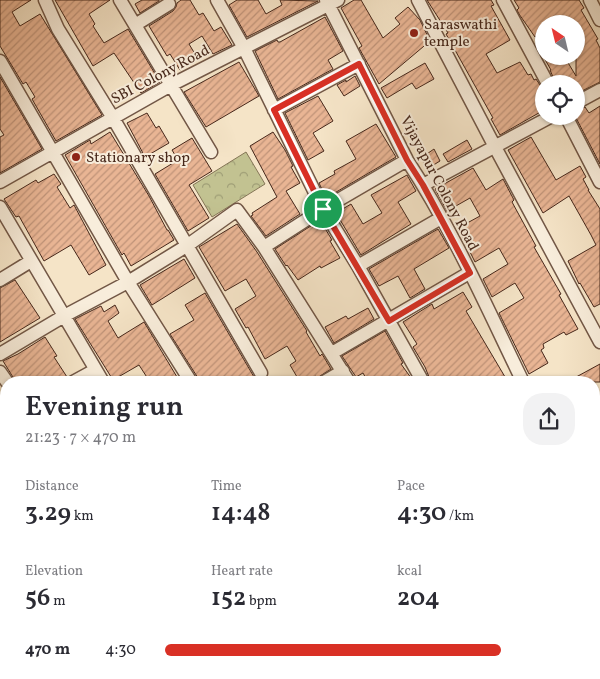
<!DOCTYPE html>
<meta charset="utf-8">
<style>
:root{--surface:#fff;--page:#f2f2f3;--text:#2b2b33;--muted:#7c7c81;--accent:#d93025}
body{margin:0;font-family:Vollkorn,serif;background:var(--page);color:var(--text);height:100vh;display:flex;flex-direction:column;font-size:19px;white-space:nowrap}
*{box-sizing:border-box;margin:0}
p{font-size:16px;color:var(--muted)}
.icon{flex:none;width:28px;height:28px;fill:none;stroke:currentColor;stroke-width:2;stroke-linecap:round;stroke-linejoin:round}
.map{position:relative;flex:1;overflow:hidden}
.side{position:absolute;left:0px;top:376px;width:600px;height:304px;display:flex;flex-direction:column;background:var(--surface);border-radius:20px 20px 0 0;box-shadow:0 1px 4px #0004}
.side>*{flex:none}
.needle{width:32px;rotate:325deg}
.controls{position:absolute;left:535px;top:15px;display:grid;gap:10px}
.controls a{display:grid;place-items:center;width:50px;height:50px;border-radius:50%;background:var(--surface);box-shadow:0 1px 4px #0004;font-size:25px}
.pin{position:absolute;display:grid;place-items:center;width:42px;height:42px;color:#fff;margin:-21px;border:2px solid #fff;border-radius:50%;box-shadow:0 1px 5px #0007}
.round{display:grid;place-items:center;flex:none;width:52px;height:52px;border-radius:20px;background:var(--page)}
.head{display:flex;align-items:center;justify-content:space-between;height:85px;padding:0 25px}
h1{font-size:28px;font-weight:600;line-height:38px}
.metrics{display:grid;grid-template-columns:repeat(3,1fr);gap:8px;height:85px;padding:5px 25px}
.metrics div{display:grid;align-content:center}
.metrics b{font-size:25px;font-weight:600}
.metrics small{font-size:14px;font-weight:400}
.metrics p{font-size:14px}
ul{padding:0 25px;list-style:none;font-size:16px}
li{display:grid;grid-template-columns:80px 60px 1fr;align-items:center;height:38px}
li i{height:12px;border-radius:6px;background:var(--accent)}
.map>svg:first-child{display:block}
.park{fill:url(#park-crowns);stroke:#847556}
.building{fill:url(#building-hatch);stroke:#47281b}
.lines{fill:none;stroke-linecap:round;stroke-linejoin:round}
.minor-casing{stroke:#725746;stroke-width:15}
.minor{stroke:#f8eddb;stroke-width:12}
.route-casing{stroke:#fff;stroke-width:10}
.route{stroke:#d93025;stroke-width:6}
.poi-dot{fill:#8f2418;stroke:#f8eddb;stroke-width:2}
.labels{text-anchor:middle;stroke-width:4;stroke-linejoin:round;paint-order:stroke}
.poi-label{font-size:15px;fill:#47281b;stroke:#f8eddb;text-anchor:start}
.street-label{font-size:15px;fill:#47281b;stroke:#f8eddb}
</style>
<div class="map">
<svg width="600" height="679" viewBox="0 0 600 679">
<defs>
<pattern id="park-crowns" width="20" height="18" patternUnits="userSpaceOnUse" patternTransform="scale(1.25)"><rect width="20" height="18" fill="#c2c291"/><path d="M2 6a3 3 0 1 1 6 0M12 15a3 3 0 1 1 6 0" fill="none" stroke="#9f9e76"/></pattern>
<pattern id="building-hatch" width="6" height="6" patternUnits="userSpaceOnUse" patternTransform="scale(1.25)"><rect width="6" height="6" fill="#e9b594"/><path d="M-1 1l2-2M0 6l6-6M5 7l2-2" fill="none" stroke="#bf9378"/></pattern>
</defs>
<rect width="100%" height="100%" fill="#f5e4c7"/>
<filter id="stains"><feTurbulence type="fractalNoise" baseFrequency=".004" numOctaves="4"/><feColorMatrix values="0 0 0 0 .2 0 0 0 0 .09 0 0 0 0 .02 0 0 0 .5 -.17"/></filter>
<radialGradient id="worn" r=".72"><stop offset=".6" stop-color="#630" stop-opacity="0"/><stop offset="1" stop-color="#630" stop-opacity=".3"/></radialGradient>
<!-- park -->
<path class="park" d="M 246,152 L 265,184 L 212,217 L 193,185 Z"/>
<!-- building -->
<path class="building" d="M 0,0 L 31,0 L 12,12 L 20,26 L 40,14 L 102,115 L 56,141 L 32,99 L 35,97 L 26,82 L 23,84 L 0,46 Z
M 55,0 L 110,0 L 89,14 L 95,24 L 93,26 L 104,43 L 128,29 L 160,82 L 141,93 L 114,53 L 93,66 Z
M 142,0 L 159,0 L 159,1 L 140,13 L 135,4 Z
M 181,0 L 190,0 L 199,15 L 203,13 L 214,31 L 221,27 L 232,45 L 213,54 L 202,36 L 189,44 L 198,59 L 180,70 L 170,54 L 167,56 L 149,26 L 173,11 L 176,7 L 177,3 Z
M 237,0 L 258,0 L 266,14 L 282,5 L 280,0 L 318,1 L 247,37 L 229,5 Z
M 354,0 L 361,0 L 383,38 L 400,24 L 395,18 L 408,7 L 420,20 L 430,41 L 379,84 L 359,48 L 362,46 L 341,8 Z
M 427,0 L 491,0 L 494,5 L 491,6 L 510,40 L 486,54 L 497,73 L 520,62 L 528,75 L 531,74 L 534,80 L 536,79 L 544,91 L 544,110 L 500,135 L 491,119 L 493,118 L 446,34 L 448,33 Z
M 514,0 L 579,0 L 584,8 L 581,10 L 598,39 L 596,40 L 600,48 L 600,82 L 576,94 L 576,84 L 556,84 L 550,70 L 551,70 L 543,56 L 564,56 L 576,76 L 576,24 L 544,24 L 544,32 L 535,37 L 519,14 L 517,10 L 519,8 Z
M 325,17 L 343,51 L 328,60 L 333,69 L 278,99 L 255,51 L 277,40 L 278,42 L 280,42 Z
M 239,62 L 259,96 L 206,127 L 184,92 Z
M 425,63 L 434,79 L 416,89 L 412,83 L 387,98 L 381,88 Z
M 355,76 L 360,86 L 344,96 L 337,85 L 346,80 L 346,82 Z
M 0,77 L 42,149 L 0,173 L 0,137 L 4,135 L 0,129 Z
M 318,96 L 333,121 L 313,133 L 324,151 L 308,160 L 285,113 Z
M 600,106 L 600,164 L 575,116 L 576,111 L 585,107 L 589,113 Z
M 147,113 L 156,128 L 159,126 L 169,143 L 145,157 L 127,123 Z
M 376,124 L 396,157 L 326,198 L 319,183 L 335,174 L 334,171 L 356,159 L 346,141 Z
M 110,132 L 149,196 L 167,230 L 168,230 L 174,240 L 131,266 L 124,253 L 122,255 L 65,155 L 90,140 L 91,144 Z
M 273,132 L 285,150 L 293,166 L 291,167 L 300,183 L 286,191 L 300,214 L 266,236 L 251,216 L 253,215 L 252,213 L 277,197 L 250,146 Z
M 531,137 L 556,180 L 580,166 L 586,177 L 583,179 L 589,190 L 588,190 L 600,209 L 600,304 L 594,307 L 580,283 L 579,284 L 568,261 L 596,245 L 591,235 L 569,196 L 543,213 L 508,150 Z
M 192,138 L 212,171 L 189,185 L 209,218 L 188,231 L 155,174 L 178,160 L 172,150 Z
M 467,140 L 472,149 L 448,162 L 443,154 Z
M 434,149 L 440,161 L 427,169 L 421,158 Z
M 473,168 L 486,190 L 503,179 L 514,200 L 512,202 L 536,246 L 534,247 L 561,294 L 559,295 L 578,329 L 566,335 L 564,332 L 543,344 L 544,348 L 541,350 L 548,363 L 529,374 L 499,313 L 524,298 L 515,283 L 492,297 L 483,279 L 508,264 L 499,248 L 475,262 L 458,228 L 480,216 L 470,198 L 447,211 L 435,189 Z
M 54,174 L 61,184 L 57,187 L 70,208 L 74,205 L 106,265 L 89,275 L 71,245 L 44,261 L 19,216 L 16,217 L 4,199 L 36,180 L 38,183 Z
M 407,175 L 416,191 L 398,202 L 411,224 L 361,255 L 336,213 L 351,204 L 363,224 L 382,213 L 371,195 Z
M 320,220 L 332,240 L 330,241 L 340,258 L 321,268 L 320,266 L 298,280 L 287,265 L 286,266 L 275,249 Z
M 237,224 L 257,252 L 307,331 L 306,332 L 320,356 L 322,354 L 331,369 L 317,378 L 316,376 L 305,382 L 300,382 L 290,365 L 296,361 L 287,346 L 265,359 L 248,327 L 246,328 L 235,309 L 256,296 L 246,279 L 225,291 L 199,247 Z
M 438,229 L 449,248 L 414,269 L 425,289 L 410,298 L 398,276 L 379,286 L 369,269 Z
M 184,259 L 195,278 L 152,305 L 140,285 Z
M 15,280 L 40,318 L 0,342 L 0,288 Z
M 463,292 L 472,307 L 466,311 L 508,382 L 431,382 L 425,367 L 413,347 L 417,344 L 403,322 L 432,304 L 434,309 Z
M 205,293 L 254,377 L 259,382 L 199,382 L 198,378 L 170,334 L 194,320 L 185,305 Z
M 115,305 L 119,313 L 108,321 L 118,338 L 144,322 L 180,382 L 150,382 L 139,365 L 113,380 L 75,319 L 101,306 L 104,312 Z
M 368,308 L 374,319 L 334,343 L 325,327 L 346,316 L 348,319 Z
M 385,331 L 403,363 L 401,364 L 414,382 L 368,382 L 363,373 L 356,377 L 342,356 Z
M 45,337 L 57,356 L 54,357 L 67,377 L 65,381 L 16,382 L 3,361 L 18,354 Z
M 600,364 L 600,382 L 567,382 Z"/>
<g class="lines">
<!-- minor casing -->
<g class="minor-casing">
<path id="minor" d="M 45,0 L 58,29 L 113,118 L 261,373
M 120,0 L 211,152
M 217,0 L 244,48 L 323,209 L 358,266 L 423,382
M 326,0 L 407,160 C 453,230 487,308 523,382
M 418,0 L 495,147 L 600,342
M 503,0 L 548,84
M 590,0 L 600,20
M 135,25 L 169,4
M 0,61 L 128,282 L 191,382
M 576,103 L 600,90
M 274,110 L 359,64
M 566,116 L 600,182
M 0,182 L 171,85 L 338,0
M 423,185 L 552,116
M 0,207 L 103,382
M 264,247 L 323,209 L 407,160
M 358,266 L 441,218
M 0,280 L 31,261
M 332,353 L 469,273
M 0,354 L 64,316 L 128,282 L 188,245 L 237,210 L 264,247 L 349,382
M 0,372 L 7,382
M 73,382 L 95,370
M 324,382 L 343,371
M 0,426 L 6,422
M 0,495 L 6,505
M 594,499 L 600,493
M 0,514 L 5,523 L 0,526
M 0,570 L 6,567
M 594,580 L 600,572
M 0,628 L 6,636
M 594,664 L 600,657
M 594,670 L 600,676
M 39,674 L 44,679
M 114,674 L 118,679
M 141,674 L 144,679
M 568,674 L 576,678 L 582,674
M 155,679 L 161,674
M 461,679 L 465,674
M 524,679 L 527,674"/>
</g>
<!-- minor -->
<use href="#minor" class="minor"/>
</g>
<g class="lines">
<!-- route casing -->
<g class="route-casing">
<path id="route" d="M 359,64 L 407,160 L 423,185 L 470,273 L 389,321 L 323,209 L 274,110 Z"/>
</g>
<!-- route -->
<use href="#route" class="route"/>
</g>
<!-- markers -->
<g class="poi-dot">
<circle cx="414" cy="33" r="5"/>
<circle cx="76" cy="157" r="5"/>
</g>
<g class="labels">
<!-- poi labels -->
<g class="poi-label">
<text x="424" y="29">Saraswathi<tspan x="424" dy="17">temple</tspan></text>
<text x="86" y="162">Stationary shop</text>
</g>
<!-- street labels -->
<g class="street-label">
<text transform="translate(160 74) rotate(-28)" y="5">SBI Colony Road</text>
<text transform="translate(440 183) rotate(62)" y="5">Vijayapur Colony Road</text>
</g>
</g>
<rect width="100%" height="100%" filter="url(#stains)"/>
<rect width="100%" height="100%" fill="url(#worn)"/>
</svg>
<div class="controls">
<a><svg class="needle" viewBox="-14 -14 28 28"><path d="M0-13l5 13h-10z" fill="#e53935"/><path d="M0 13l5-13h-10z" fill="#7c7c81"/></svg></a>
<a><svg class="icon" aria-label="locate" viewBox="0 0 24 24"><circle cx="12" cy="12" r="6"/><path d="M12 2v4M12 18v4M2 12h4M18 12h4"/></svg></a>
</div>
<div class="pin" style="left:323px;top:209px;background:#1e9e55"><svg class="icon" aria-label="arrive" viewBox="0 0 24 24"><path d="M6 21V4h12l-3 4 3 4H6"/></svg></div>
<section class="side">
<div class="head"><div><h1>Evening run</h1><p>21:23 · 7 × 470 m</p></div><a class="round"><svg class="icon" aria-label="share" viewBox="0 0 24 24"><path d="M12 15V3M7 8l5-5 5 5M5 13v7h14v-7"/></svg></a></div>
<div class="metrics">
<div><p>Distance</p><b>3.29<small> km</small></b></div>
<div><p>Time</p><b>14:48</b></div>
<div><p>Pace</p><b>4:30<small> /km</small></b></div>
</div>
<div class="metrics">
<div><p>Elevation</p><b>56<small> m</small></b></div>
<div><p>Heart rate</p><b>152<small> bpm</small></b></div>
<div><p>kcal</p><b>204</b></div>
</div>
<ul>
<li><b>470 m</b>4:30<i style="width:82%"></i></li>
</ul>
</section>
</div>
